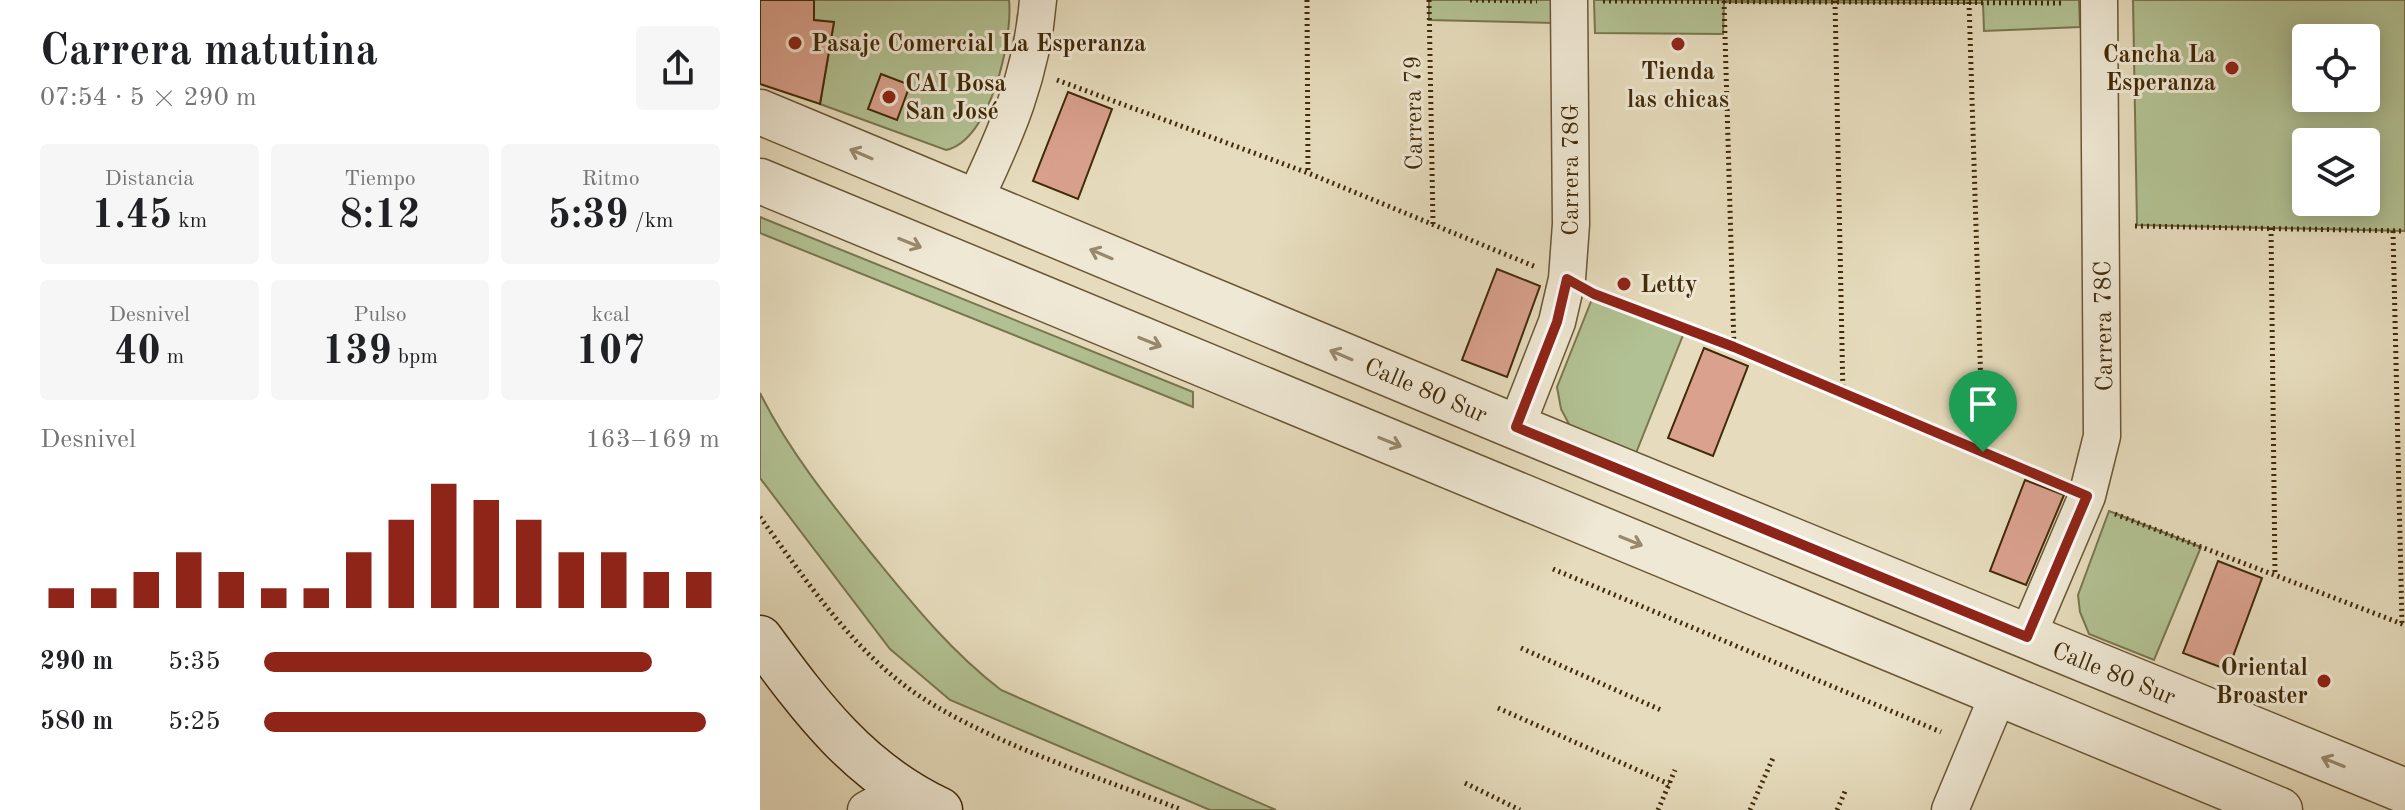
<!DOCTYPE html>
<html lang="es">
<meta charset="utf-8">
<style>
:root{--surface:#fff;--page:#f6f6f6;--text:#202124;--muted:#757577;--accent:#8f2418}
body{margin:0;font-family:"Old Standard TT",serif;background:var(--page);color:var(--text);height:100vh;display:flex;flex-direction:column;font-size:30px;white-space:nowrap}
*{box-sizing:border-box;margin:0}
p{font-size:26px;color:var(--muted)}
.icon{flex:none;width:44px;height:44px;fill:none;stroke:currentColor;stroke-width:2;stroke-linecap:round;stroke-linejoin:round}
.map{position:relative;flex:1;overflow:hidden}
.details{display:flex;flex-direction:column;background:var(--surface);width:760px}
.details>*{flex:none}
.fabs{position:absolute;left:1532px;top:24px;display:grid;gap:16px}
.fabs a{display:grid;place-items:center;width:88px;height:88px;border-radius:8px;background:var(--surface);box-shadow:0 4px 20px #0003;font-size:40px}
.pin{position:absolute;display:grid;place-items:center;width:68px;height:68px;color:#fff;margin:-82px -34px;border-radius:50% 50% 50% 0;rotate:-45deg;box-shadow:0 0 8px #0007}
.pin .icon{rotate:45deg}
.round{display:grid;place-items:center;flex:none;width:84px;height:84px;border-radius:8px;background:var(--page)}
.summary{display:flex;align-items:center;justify-content:space-between;height:136px;padding:0 40px}
h1{font-size:44px;font-weight:700;line-height:60px}
.metrics{display:grid;grid-template-columns:repeat(3,1fr);gap:12px;height:136px;padding:8px 40px}
.metrics div{display:grid;align-content:center;border-radius:8px;background:var(--page);text-align:center}
.metrics b{font-size:40px;font-weight:700}
.metrics small{font-size:22px;font-weight:400}
.metrics p{font-size:22px}
.chart{height:224px;padding:16px 40px}
.chart p{display:flex;justify-content:space-between}
.chart svg{width:100%;height:144px;margin-top:8px;stroke:var(--accent);stroke-width:6}
ul{padding:0 40px;list-style:none;font-size:26px}
li{display:grid;grid-template-columns:128px 96px 1fr;align-items:center;height:60px}
li i{height:20px;border-radius:10px;background:var(--accent)}
main{display:flex;flex:1;min-height:0}
.map>svg:first-child{display:block}
.green{fill:#b2c193;stroke:#7a764e;stroke-width:2;fill-rule:evenodd}
.building{fill:#daa18e;stroke:#412a08;stroke-width:2}
.lines{fill:none;stroke-linecap:round;stroke-linejoin:round}
.minor-casing{stroke:#6a5635;stroke-width:39}
.tertiary-casing{stroke:#6a5635;stroke-width:47}
.secondary-casing{stroke:#412a08;stroke-width:47}
.path{stroke:#412a08;stroke-width:5;stroke-dasharray:2 4;stroke-linecap:butt}
.minor{stroke:#efe8d4;stroke-width:36}
.tertiary{stroke:#efe8d4;stroke-width:44}
.secondary{stroke:#efe8d4;stroke-width:44}
.oneway{stroke:#98896e}
.route-casing{stroke:#fff;stroke-width:16}
.route{stroke:#8f2418;stroke-width:10}
.poi-dot{fill:#8f2418;stroke:#efe8d4;stroke-width:3}
.labels{text-anchor:middle;stroke-width:6;stroke-linejoin:round;paint-order:stroke}
.poi-label{font-size:24px;font-weight:bold;fill:#412a08;stroke:#efe8d4;text-anchor:start}
.street-label{font-size:24px;fill:#412a08;stroke:#efe8d4}
</style>
<main>
<section class="details">
<div class="summary"><div><h1>Carrera matutina</h1><p>07:54 · 5 × 290 m</p></div><a class="round"><svg class="icon" aria-label="share" viewBox="0 0 24 24"><path d="M12 15V3M7 8l5-5 5 5M5 13v7h14v-7"/></svg></a></div>
<div class="metrics">
<div><p>Distancia</p><b>1.45<small> km</small></b></div>
<div><p>Tiempo</p><b>8:12</b></div>
<div><p>Ritmo</p><b>5:39<small> /km</small></b></div>
</div>
<div class="metrics">
<div><p>Desnivel</p><b>40<small> m</small></b></div>
<div><p>Pulso</p><b>139<small> bpm</small></b></div>
<div><p>kcal</p><b>107</b></div>
</div>
<div class="chart"><p><span>Desnivel</span>163–169 m</p>
<svg viewBox="0 0 160 44" preserveAspectRatio="none"><path d="M5 44V38M15 44V38M25 44V33M35 44V27M45 44V33M55 44V38M65 44V38M75 44V27M85 44V17M95 44V6M105 44V11M115 44V17M125 44V27M135 44V27M145 44V33M155 44V33"/></svg>
</div>
<ul>
<li><b>290 m</b>5:35<i style="width:85%"></i></li>
<li><b>580 m</b>5:25<i style="width:97%"></i></li>
</ul>
</section>
<div class="map">
<svg width="1645" height="810" viewBox="0 0 1645 810">
<rect width="100%" height="100%" fill="#e6dcbd"/>
<filter id="stains"><feTurbulence type="fractalNoise" baseFrequency=".0025" numOctaves="4"/><feColorMatrix values="0 0 0 0 .2 0 0 0 0 .09 0 0 0 0 .02 0 0 0 .5 -.17"/></filter>
<radialGradient id="worn" r=".72"><stop offset=".6" stop-color="#630" stop-opacity="0"/><stop offset="1" stop-color="#630" stop-opacity=".3"/></radialGradient>
<!-- green -->
<path class="green" d="M 54,0 L 249,0 C 253,40 230,141 186,150 L 60,104 L 74,23 L 54,20 Z
M 669,0 L 794,0 L 794,23 L 669,20 Z
M 834,0 L 1319,0 L 1320,27 L 1224,31 L 1223,3 L 964,2 L 963,34 L 835,33 Z
M 1373,0 L 1645,0 L 1645,231 L 1377,225 ZM 1546,38 L 1606,38 L 1606,98 L 1546,98 ZM 1546,142 L 1606,142 L 1606,202 L 1546,202 Z
M 0,217 L 433,392 L 433,407 L 0,233 Z
M 834,294 L 925,330 L 876,453 L 810,426 L 801,409 L 797,387 Z
M 0,393 C 29,451 70,502 111,553 C 151,602 190,651 241,690 L 516,810 L 450,810 L 190,700 L 130,649 L 0,478 Z
M 1349,511 L 1441,547 L 1394,660 L 1329,634 L 1320,612 L 1318,595 Z"/>
<!-- building -->
<path class="building" d="M 0,0 L 54,0 L 54,20 L 74,22 L 60,104 L 0,84 Z
M 121,74 L 150,85 L 137,120 L 108,109 Z
M 308,92 L 352,109 L 318,199 L 273,181 Z
M 737,269 L 780,286 L 747,377 L 702,360 Z
M 944,348 L 988,366 L 953,456 L 908,438 Z
M 1265,480 L 1304,495 L 1266,585 L 1230,571 Z
M 1458,561 L 1502,578 L 1468,670 L 1423,653 Z"/>
<g class="lines">
<!-- minor casing -->
<g class="minor-casing">
<path id="minor" d="M 214,201 C 246,134 272,75 278,0
M 756,427 L 797,322 L 807,279 L 811,224 L 809,0
M 1267,637 L 1327,496 L 1342,436 L 1339,0
M 106,810 L 140,791
M 1190,810 L 1239,693"/>
</g>
<!-- tertiary casing -->
<g class="tertiary-casing">
<path id="tertiary" d="M 0,112 L 756,427 L 1645,791
M 0,181 L 1520,810"/>
</g>
<!-- secondary casing -->
<g class="secondary-casing">
<path id="secondary" d="M 0,638 C 52,709 99,772 180,810"/>
</g>
<!-- path -->
<path class="path" d="M 547,0 L 548,173
M 669,0 L 673,225
M 710,0 L 777,1
M 843,1 L 1305,3
M 964,1 L 974,347
M 1075,1 L 1083,395
M 1209,2 L 1223,452
M 297,80 L 548,173 L 776,267
M 1375,226 L 1645,231
M 1511,228 L 1515,574
M 1633,231 L 1642,624
M 836,294 L 974,347 L 1296,483
M 1355,514 L 1645,625
M 0,517 C 43,576 88,644 148,688 C 221,741 337,776 422,810
M 793,569 L 1181,732
M 761,648 L 901,710
M 738,708 L 909,784
M 705,783 L 760,810
M 898,810 L 915,770
M 990,810 L 1013,758
M 1077,810 L 1086,789"/>
<!-- minor -->
<use href="#minor" class="minor"/>
<!-- tertiary -->
<use href="#tertiary" class="tertiary"/>
<!-- secondary -->
<use href="#secondary" class="secondary"/>
</g>
<!-- one-way arrows -->
<defs><path id="oneway-shaft" d="M-6 0H5M1.5-3L5.5 0L1.5 3" fill="none" stroke-width="1.6" stroke-linecap="round" stroke-linejoin="round" transform="scale(2)"/></defs>
<g class="oneway">
<use href="#oneway-shaft" transform="translate(101 154) rotate(-157)"/>
<use href="#oneway-shaft" transform="translate(150 243) rotate(22)"/>
<use href="#oneway-shaft" transform="translate(341 254) rotate(-157)"/>
<use href="#oneway-shaft" transform="translate(390 342) rotate(22)"/>
<use href="#oneway-shaft" transform="translate(581 355) rotate(-157)"/>
<use href="#oneway-shaft" transform="translate(630 442) rotate(22)"/>
<use href="#oneway-shaft" transform="translate(871 541) rotate(22)"/>
<use href="#oneway-shaft" transform="translate(1573 762) rotate(-158)"/>
</g>
<g class="lines">
<!-- route casing -->
<g class="route-casing">
<path id="route" d="M 807,279 L 834,294 L 974,347 L 1327,496 L 1267,637 L 756,427 L 797,322 Z"/>
</g>
<!-- route -->
<use href="#route" class="route"/>
</g>
<!-- markers -->
<g class="poi-dot">
<circle cx="35" cy="43" r="8"/>
<circle cx="918" cy="44" r="8"/>
<circle cx="1472" cy="68" r="8"/>
<circle cx="129" cy="97" r="8"/>
<circle cx="864" cy="284" r="8"/>
<circle cx="1564" cy="681" r="8"/>
</g>
<g class="labels">
<!-- poi labels -->
<g class="poi-label">
<text x="51" y="51">Pasaje Comercial La Esperanza</text>
<text x="1456" y="62" text-anchor="end">Cancha La<tspan x="1456" dy="28">Esperanza</tspan></text>
<text x="918" y="79" text-anchor="middle">Tienda<tspan x="918" dy="28">las chicas</tspan></text>
<text x="145" y="91">CAI Bosa<tspan x="145" dy="28">San José</tspan></text>
<text x="880" y="292">Letty</text>
<text x="1548" y="675" text-anchor="end">Oriental<tspan x="1548" dy="28">Broaster</tspan></text>
</g>
<!-- street labels -->
<g class="street-label">
<text transform="translate(653 113) rotate(-91)" y="8">Carrera 79</text>
<text transform="translate(810 170) rotate(-90)" y="8">Carrera 78G</text>
<text transform="translate(1343 326) rotate(-91)" y="8">Carrera 78C</text>
<text transform="translate(666 390) rotate(23)" y="8">Calle 80 Sur</text>
<text transform="translate(1354 673) rotate(22)" y="8">Calle 80 Sur</text>
</g>
</g>
<rect width="100%" height="100%" filter="url(#stains)"/>
<rect width="100%" height="100%" fill="url(#worn)"/>
</svg>
<div class="fabs">
<a><svg class="icon" aria-label="locate" viewBox="0 0 24 24"><circle cx="12" cy="12" r="6"/><path d="M12 2v4M12 18v4M2 12h4M18 12h4"/></svg></a>
<a><svg class="icon" aria-label="layers" viewBox="0 0 24 24"><path d="M12 4l9 5-9 5-9-5zM3 14l9 5 9-5"/></svg></a>
</div>
<div class="pin" style="left:1223px;top:452px;background:#1e9e55"><svg class="icon" aria-label="arrive" viewBox="0 0 24 24"><path d="M6 21V4h12l-3 4 3 4H6"/></svg></div>
</div>
</main>
